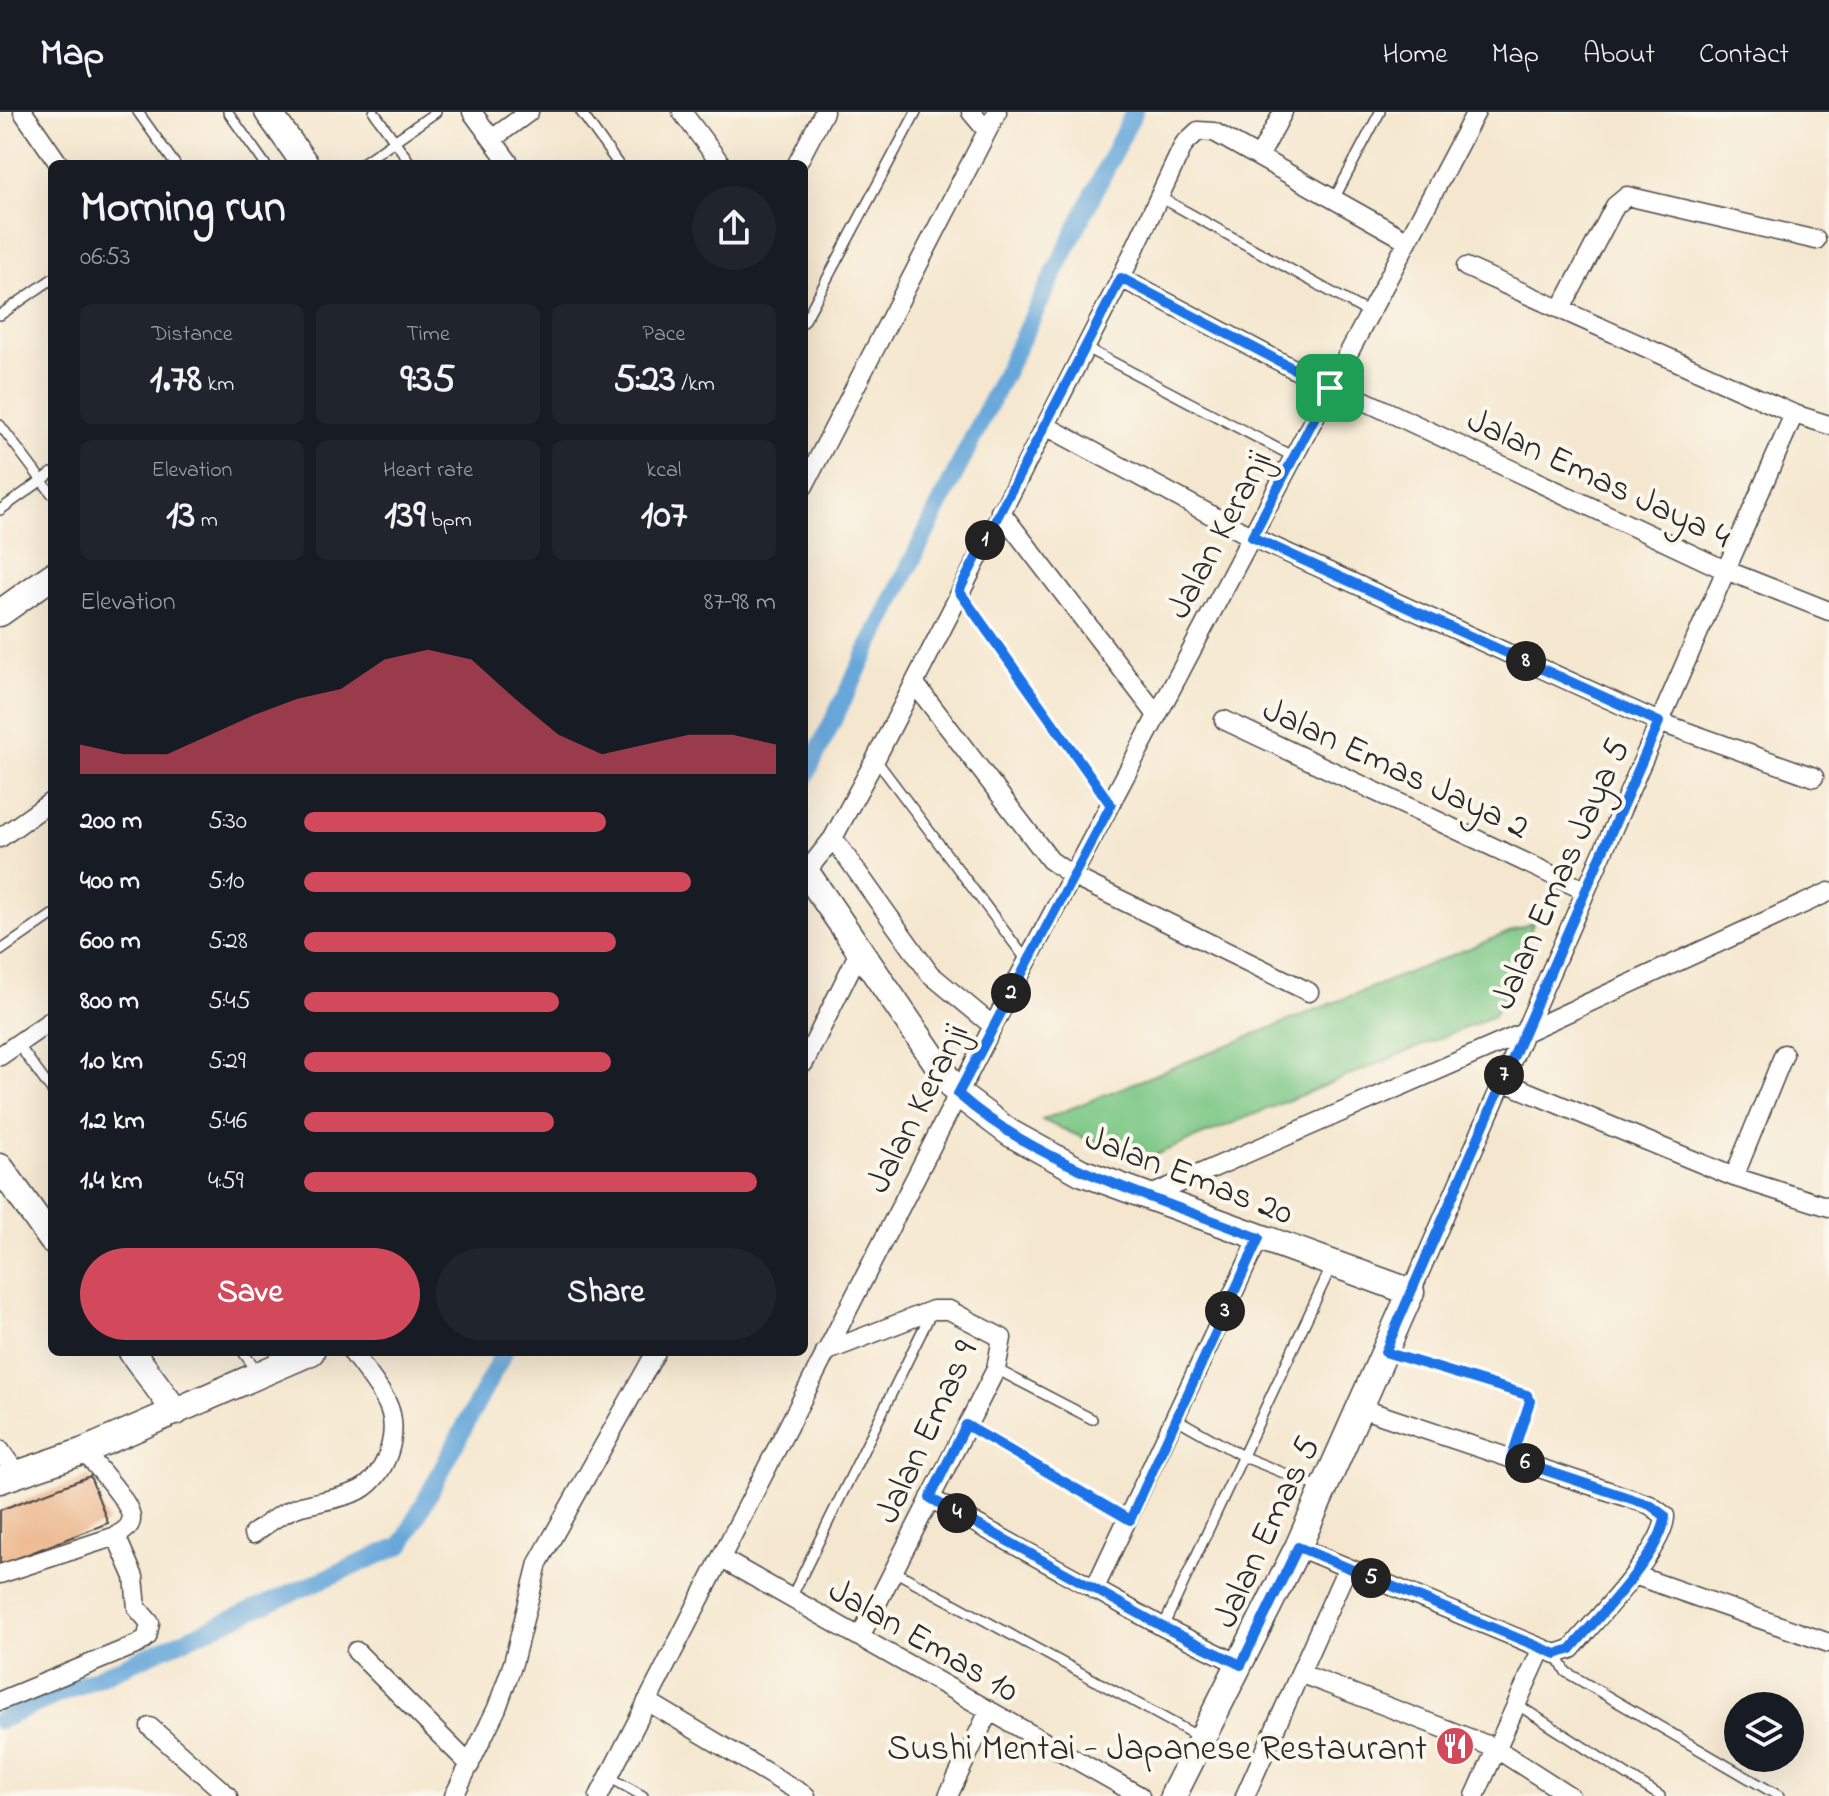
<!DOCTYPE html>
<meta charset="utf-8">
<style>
:root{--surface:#171b24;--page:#20242c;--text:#f1f3f6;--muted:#9ea1a6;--line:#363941;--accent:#d1495b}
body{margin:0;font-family:"Indie Flower",sans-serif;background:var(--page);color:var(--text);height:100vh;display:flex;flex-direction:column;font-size:30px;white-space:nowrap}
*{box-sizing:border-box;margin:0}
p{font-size:26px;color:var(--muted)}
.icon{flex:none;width:44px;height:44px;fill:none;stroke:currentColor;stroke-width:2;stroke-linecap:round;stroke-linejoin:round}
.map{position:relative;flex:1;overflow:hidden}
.drawer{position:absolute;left:48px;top:48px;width:760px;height:1196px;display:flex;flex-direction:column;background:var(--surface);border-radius:12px;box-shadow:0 8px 32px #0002}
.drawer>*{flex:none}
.buttons{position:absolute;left:1724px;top:1580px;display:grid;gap:16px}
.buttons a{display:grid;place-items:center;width:80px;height:80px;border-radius:50%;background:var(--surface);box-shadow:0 8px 32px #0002;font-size:40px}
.pin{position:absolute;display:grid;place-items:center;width:68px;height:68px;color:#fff;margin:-34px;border-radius:16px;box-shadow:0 4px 12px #0006}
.km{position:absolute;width:40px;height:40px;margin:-20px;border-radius:50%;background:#222;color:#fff;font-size:22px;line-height:40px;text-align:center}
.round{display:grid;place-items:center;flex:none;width:84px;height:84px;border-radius:42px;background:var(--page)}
.head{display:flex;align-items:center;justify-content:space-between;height:136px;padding:0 32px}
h1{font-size:44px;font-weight:700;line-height:60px}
.metrics{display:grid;grid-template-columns:repeat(3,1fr);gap:12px;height:136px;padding:8px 32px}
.metrics div{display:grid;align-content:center;border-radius:12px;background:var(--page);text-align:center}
.metrics b{font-size:40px;font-weight:700}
.metrics small{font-size:22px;font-weight:400}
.metrics p{font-size:22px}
.chart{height:224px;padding:16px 32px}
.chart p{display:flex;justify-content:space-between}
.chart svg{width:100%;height:144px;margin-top:8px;fill:var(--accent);opacity:.7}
.cta{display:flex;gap:16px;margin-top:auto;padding:16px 32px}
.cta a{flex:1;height:92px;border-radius:48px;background:var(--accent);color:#fff;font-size:32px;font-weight:700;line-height:92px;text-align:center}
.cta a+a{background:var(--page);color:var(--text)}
ul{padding:0 32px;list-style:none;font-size:26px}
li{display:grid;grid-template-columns:128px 96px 1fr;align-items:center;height:60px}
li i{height:20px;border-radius:10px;background:var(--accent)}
header{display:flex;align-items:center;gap:48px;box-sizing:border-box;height:112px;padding:0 40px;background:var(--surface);border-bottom:2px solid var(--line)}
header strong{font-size:38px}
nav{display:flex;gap:44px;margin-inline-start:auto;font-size:28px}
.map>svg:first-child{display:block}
.green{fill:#7cc785;stroke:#547958;stroke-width:2}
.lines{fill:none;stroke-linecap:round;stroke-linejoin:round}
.canal{stroke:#67a7da;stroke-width:18}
.building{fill:#e8a673}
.lane-casing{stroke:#494744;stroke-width:12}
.street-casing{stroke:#494744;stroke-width:21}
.secondary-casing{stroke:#494744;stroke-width:29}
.lane{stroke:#fff;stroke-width:9}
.street{stroke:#fff;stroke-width:18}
.secondary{stroke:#fff;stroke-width:26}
.route-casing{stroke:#fff;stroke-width:16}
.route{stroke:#1a73e8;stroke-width:10}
.labels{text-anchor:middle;stroke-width:8;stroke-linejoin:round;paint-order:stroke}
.street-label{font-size:36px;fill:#2b2b2b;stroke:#fbf7ec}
.poi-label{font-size:36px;fill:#2b2b2b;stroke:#fbf7ec;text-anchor:end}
</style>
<header>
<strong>Map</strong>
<nav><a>Home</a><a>Map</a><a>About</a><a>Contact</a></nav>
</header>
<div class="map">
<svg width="1829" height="1684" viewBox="0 0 1829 1684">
<rect width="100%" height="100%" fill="#fbf7ec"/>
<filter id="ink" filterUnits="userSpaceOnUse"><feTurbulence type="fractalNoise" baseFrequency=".0125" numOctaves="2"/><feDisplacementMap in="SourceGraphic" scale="16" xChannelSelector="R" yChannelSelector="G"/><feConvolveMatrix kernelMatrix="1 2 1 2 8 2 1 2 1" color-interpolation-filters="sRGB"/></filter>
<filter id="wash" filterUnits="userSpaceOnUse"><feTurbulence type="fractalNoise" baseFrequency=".006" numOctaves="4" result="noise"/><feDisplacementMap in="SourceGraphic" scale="32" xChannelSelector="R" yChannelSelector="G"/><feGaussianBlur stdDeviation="1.8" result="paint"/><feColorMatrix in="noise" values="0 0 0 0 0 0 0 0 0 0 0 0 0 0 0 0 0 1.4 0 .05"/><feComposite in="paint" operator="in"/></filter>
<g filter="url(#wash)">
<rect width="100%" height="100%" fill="#f5e7cf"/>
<!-- green -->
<path class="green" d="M 1534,810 L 1494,904 L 1138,1050 L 1042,1008 Z"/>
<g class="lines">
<!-- canal -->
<path class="canal" d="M 804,667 L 1134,0
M 0,1608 L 402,1433 L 504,1240"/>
</g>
<g id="blocks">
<!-- building -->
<path class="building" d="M 90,1364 L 108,1411 L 0,1453 L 0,1398 Z"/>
</g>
</g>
<g filter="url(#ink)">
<use href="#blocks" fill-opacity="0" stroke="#494744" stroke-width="2"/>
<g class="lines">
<!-- lane casing -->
<g class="lane-casing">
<path id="lane" d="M 138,0 L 175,52
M 228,0 L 265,52
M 374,0 L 411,52
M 581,0 L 618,52
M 361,52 L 436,0
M 1158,84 L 1369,201
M 1333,89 L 1380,0
M 0,203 L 52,167
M 804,210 L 916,0
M 1084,235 L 1294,345
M 0,313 L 52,382
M 0,398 L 52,361
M 960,480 L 1111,693
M 876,648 L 1028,850
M 0,839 L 52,803
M 17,931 L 52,979
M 243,1240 L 259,1262
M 1388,1241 L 1527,1283 L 1530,1289 L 1511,1347
M 996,1257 L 1092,1307
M 1175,1306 L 1244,1345 L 1321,1376
M 966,1313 L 1129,1408
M 894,1459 L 1199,1625
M 791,1486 L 931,1201
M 1163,1515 L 1332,1153
M 1556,1542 L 1566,1560 L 1779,1684
M 1518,1593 L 1660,1684
M 609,1665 L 643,1684"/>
</g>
<!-- street casing -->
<g class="street-casing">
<path id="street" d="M 23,0 L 59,52
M 472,0 L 510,52
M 682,0 L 721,52
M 971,0 L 987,19
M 492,27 L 529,0
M 1259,45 L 1283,0
M 797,52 L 824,0
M 1121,166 L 1330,276
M 1561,197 L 1615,94 L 1627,84 L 1816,128
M 1348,281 L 1723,457 L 1829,499
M 1794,302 L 1829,313
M 1046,314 L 1252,425 L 1659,610 L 1814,665
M 804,374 L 997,0
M 1000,399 L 1157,603
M 915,572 L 1050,748 L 1074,765 L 1309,880
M 1224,608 L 1586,779
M 0,726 L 52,689
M 833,726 L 930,862 L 993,914
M 806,760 L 833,726 L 875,648 L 1121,166 L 1184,32 L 1198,19 L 1214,20 L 1408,129
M 0,944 L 52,908
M 804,951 L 860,838
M 1502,969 L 1734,1065 L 1829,1095
M 1734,1065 L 1784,942
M 1151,1083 L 1523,921 L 1829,780
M 1411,1180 L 1794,302 L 1466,155
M 825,1240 L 933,1198 L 949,1198 L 1002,1226 L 996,1257 L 860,1525
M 0,1338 L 17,1362
M 930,1386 L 1163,1515 L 1241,1553
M 253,1422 C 268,1411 282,1400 301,1394 C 320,1389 342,1387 360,1378 C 387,1363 401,1319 387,1291 C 378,1273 364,1257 352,1240
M 1298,1435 L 1556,1542 L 1571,1537 C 1594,1509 1664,1438 1665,1404 L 1650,1393 L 1360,1296
M 722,1447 L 1140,1684
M 0,1462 L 116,1424 C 122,1420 132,1415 131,1406 C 131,1390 94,1352 84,1339
M 1634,1463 L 1829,1531
M 1094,1478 L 1259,1126
M 356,1539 L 470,1653
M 1302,1562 L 1495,1636 L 1570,1684
M 0,1589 L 138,1532 L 147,1525 L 150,1511 L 137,1496 L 134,1465 L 116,1424
M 647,1589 L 806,1684
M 150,1615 L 228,1684
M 454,1684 L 497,1596 L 513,1551 L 538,1451 L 656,1240
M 599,1684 L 993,914 L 1476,0
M 948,1684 L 989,1599
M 1245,1684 L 1347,1456
M 1475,1684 L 1542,1536"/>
</g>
<!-- secondary casing -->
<g class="secondary-casing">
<path id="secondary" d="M 268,0 L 305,52
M 0,501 L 52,464
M 804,757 L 958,982 L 1010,1021 L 1081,1060 L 1411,1180 L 1298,1435 L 1173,1684
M 0,1055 L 52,1128
M 132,1240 L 176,1300
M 0,1368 L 84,1339 L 311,1240"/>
</g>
<!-- lane -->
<use href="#lane" class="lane"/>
<!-- street -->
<use href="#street" class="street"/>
<!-- secondary -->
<use href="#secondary" class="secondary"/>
</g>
</g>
<g class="lines" filter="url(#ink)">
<!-- route casing -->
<g class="route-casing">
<path id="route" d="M 1121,166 L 1330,276 L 1252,425 L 1659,610 L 1385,1240 L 1527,1283 L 1530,1289 L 1511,1347 L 1650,1393 L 1665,1404 C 1664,1439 1594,1509 1571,1537 L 1556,1542 L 1298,1435 L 1241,1553 L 1163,1515 L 930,1386 L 966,1313 L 1130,1408 L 1259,1126 C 1156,1085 1043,1057 958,982 L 1111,693 L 959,479 Z"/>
</g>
<!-- route -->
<use href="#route" class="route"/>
</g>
<!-- icons -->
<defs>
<g id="restaurant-disc" transform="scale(2)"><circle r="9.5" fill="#d1495b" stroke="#fbf7ec"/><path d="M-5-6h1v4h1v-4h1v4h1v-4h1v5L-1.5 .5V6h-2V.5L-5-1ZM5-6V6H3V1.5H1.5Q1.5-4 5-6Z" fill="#fff"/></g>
</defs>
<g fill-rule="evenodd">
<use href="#restaurant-disc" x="1455" y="1634"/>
</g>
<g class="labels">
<!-- street labels -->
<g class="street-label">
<text transform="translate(1600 364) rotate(25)" y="13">Jalan Emas Jaya 4</text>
<text transform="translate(1217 421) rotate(-62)" y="13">Jalan Keranji</text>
<text transform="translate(1397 654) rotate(25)" y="13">Jalan Emas Jaya 2</text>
<text transform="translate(1558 761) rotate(-66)" y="13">Jalan Emas Jaya 5</text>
<text transform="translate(915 995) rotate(-63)" y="13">Jalan Keranji</text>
<text transform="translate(1190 1061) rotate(21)" y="13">Jalan Emas 20</text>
<text transform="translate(924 1319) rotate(-65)" y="13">Jalan Emas 9</text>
<text transform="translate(1264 1419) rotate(-65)" y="13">Jalan Emas 5</text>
<text transform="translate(925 1526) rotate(30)" y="13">Jalan Emas 10</text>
</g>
<!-- poi labels -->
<g class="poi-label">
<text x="1427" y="1647">Sushi Mentai - Japanese Restaurant</text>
</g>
</g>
</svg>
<div class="buttons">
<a><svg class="icon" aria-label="layers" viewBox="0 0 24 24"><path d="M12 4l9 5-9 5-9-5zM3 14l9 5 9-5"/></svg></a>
</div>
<div class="pin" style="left:1330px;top:276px;background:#1e9e55"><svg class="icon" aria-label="arrive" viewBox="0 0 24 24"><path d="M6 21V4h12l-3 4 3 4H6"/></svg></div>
<b class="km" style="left:985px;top:428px">1</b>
<b class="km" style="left:1011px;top:881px">2</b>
<b class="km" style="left:1225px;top:1199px">3</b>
<b class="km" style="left:957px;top:1401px">4</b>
<b class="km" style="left:1371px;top:1466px">5</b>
<b class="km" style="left:1525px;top:1351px">6</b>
<b class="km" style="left:1504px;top:963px">7</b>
<b class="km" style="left:1526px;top:549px">8</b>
<section class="drawer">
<div class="head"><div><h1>Morning run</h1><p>06:53</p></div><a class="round"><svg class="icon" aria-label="share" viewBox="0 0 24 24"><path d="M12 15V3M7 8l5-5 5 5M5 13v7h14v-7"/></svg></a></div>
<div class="metrics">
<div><p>Distance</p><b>1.78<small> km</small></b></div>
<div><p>Time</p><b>9:35</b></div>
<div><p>Pace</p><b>5:23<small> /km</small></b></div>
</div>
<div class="metrics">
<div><p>Elevation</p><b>13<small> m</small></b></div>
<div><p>Heart rate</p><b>139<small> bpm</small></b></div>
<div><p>kcal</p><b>107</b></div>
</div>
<div class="chart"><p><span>Elevation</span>87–98 m</p>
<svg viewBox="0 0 160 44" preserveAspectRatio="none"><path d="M0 44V35L10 38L20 38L30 32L40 26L50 21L60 18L70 9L80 6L90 9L100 21L110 32L120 38L130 35L140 32L150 32L160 35V44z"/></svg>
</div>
<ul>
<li><b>200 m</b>5:30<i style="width:64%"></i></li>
<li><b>400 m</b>5:10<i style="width:82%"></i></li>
<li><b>600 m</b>5:28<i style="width:66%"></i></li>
<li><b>800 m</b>5:45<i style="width:54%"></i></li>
<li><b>1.0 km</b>5:29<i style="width:65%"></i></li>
<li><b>1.2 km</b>5:46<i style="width:53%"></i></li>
<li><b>1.4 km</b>4:59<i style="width:96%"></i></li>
</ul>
<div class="cta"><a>Save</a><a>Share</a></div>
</section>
</div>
